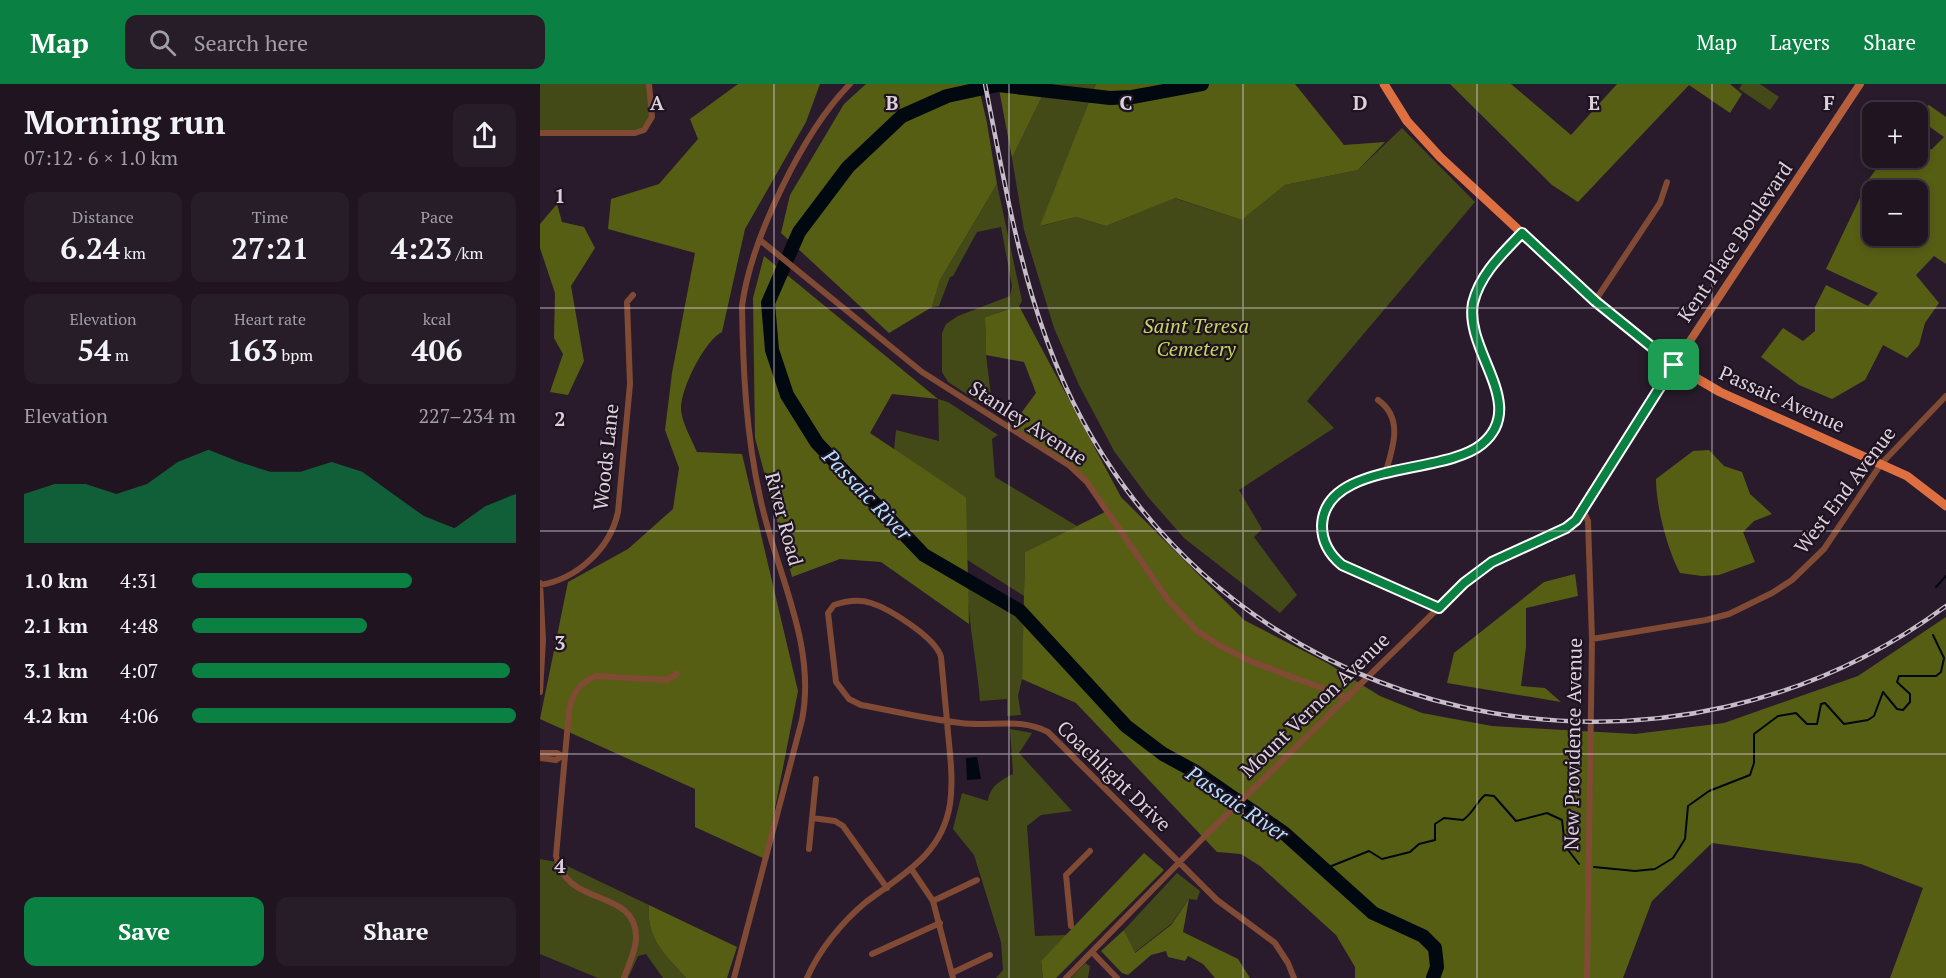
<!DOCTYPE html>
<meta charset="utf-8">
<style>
:root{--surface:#1f1420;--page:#271d29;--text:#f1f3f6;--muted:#a19ea5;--line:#3c333e;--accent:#0b8043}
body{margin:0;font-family:"PT Serif",serif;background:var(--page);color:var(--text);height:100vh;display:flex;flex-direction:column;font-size:22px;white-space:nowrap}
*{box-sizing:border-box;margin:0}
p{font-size:20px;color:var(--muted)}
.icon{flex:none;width:33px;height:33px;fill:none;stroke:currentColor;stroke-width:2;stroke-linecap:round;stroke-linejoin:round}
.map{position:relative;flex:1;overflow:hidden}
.side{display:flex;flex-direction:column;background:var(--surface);width:540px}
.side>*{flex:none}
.buttons{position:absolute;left:1322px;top:18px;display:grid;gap:12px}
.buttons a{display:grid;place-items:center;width:66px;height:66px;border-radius:12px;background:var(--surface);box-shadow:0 3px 9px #0003,0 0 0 2px var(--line);font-size:30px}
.pin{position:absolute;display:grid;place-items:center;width:51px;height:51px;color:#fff;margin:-26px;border-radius:12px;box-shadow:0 3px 9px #0006}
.round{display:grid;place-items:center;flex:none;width:63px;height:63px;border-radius:12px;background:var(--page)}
.summary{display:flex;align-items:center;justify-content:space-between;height:102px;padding:0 24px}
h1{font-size:33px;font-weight:700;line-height:45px}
.stats{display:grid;grid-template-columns:repeat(3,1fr);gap:9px;height:102px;padding:6px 24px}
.stats div{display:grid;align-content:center;border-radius:12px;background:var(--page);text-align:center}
.stats b{font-size:30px;font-weight:700}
.stats small{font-size:16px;font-weight:400}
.stats p{font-size:16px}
.chart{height:168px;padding:12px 24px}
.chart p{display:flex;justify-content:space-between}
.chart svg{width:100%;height:108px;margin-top:6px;fill:var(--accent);opacity:.7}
.primary-button{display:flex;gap:12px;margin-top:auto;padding:12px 24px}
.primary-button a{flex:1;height:69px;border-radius:12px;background:var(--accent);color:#fff;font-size:24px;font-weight:700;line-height:69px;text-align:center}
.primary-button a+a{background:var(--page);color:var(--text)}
ul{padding:0 24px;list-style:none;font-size:20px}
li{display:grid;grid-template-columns:96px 72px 1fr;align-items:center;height:45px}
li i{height:15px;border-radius:8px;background:var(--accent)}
header{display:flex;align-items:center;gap:36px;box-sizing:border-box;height:84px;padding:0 30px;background:var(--accent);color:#fff}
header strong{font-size:28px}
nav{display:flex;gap:33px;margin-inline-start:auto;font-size:21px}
.search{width:420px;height:54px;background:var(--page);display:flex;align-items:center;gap:15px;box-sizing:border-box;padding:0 21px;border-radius:12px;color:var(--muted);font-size:22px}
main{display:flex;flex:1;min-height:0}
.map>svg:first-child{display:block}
.green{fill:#434a17}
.forest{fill:#565e14;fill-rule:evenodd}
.water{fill:#01080f}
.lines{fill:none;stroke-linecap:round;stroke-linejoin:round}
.stream{stroke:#01080f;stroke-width:2}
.river{stroke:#01080f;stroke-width:14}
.street{stroke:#804a34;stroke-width:6}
.secondary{stroke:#b55f3c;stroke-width:8}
.primary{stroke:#de6f40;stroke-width:9}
.rail-casing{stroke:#c7bdc8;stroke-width:4.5}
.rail{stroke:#1f1221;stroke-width:2;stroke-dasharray:7;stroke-linecap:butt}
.route-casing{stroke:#fff;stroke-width:12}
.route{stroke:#0b8043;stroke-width:8}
.grid{fill:none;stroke:#dad1db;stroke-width:1.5;stroke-opacity:0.55}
.labels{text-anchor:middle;stroke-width:4.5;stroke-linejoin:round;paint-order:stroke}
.street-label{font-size:20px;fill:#dad1db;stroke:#1f1221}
.park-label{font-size:20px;font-style:italic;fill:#c7d75b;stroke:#1f1221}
.water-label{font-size:21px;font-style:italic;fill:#b1def8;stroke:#1f1221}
.grid-label{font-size:20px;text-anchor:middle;font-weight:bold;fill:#dad1db;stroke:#1f1221;stroke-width:4.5;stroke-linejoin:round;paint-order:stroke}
</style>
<header>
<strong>Map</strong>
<div class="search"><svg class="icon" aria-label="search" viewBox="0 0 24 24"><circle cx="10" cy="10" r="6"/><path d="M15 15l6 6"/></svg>Search here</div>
<nav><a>Map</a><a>Layers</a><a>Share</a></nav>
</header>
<main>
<section class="side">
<div class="summary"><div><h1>Morning run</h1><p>07:12 · 6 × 1.0 km</p></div><a class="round"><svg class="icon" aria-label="share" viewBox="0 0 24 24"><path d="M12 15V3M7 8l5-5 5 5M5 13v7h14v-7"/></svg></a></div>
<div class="stats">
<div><p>Distance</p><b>6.24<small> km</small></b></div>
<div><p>Time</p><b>27:21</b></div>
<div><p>Pace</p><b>4:23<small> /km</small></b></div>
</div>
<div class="stats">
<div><p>Elevation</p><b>54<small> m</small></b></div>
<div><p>Heart rate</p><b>163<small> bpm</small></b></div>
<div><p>kcal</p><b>406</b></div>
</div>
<div class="chart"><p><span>Elevation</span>227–234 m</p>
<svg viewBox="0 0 160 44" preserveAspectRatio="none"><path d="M0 44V24L10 20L20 20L30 24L40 20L50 11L60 6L70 11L80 15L90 15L100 11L110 15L120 24L130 33L140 38L150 29L160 24V44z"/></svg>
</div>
<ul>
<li><b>1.0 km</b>4:31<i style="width:68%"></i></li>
<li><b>2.1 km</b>4:48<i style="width:54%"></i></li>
<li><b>3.1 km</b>4:07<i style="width:98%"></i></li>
<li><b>4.2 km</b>4:06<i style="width:100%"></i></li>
</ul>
<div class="primary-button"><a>Save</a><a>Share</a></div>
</section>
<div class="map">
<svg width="1406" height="894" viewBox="0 0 1406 894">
<rect width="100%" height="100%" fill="#291b2b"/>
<!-- green -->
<path class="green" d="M 0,0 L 110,0 L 113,32 L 98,48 L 0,50 Z
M 508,0 L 556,0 L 501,142 L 536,133 L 566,142 L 634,114 L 702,136 L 745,101 L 818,86 L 862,44 L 935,118 L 767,317 L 794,344 L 699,406 L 722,445 L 714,453 L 757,511 L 740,529 L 644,454 L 608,413 L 574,367 L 539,301 L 514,244 L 484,146 L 472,74 Z
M 1202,0 L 1220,0 L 1239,13 L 1230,26 L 1199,5 Z
M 457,100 L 482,217 L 479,222 L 445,233 L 446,271 L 453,327 L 408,298 L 402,288 L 402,249 L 406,240 L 418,232 L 470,212 L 472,202 L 461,143 L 437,148 L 413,192 L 410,193 L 399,222 L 392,223 L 400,196 Z
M 398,315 L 408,318 L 458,351 L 452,355 L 455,393 L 537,442 L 485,468 L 484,512 L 426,475 L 426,413 L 354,366 L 356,346 L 399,357 Z
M 427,503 L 484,536 L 482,595 L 478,612 L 481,631 L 467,632 L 467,615 L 440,617 C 437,579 429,542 427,503 Z
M 470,645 L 492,649 L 479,669 L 532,727 L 501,731 L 487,742 L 495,852 L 527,851 L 501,877 L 503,894 L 456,894 L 463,886 L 461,858 L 434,771 L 413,745 L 422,709 L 448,717 C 450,702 460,697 473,690 Z
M 0,775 L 21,779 L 109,821 C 106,856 125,870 146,894 L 123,894 L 106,870 L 98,872 L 88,894 L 58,894 L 0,870 Z
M 637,789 L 660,807 L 657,816 L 649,815 L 631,840 L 594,869 L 584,846 Z
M 545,879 L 550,882 L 548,894 L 531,894 Z"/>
<!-- forest -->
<path class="forest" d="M 198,0 L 280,0 L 266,38 L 205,145 L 182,248 C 165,256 141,304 141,324 C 141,337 152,356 157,368 L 202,370 L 258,607 L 225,775 L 155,743 L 155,705 L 0,635 L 28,498 L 88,465 L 133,425 L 139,384 L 125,346 L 132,289 L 155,169 L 68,145 L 71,115 L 119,100 L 158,55 L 150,35 Z
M 326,0 L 438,0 L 447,39 L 457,100 L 400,196 L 392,223 L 349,249 L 241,149 L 250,111 L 304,20 Z
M 458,0 L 508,0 L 472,74 Z
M 556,0 L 755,0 L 804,61 L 845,58 L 818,86 L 745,101 L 702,136 L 635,114 L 566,142 L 536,133 L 500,142 Z
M 910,0 L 971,0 L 1031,51 L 1077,0 L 1190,0 L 1202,10 L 1190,29 L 1149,1 L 1038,118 L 1012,101 Z
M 1389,21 L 1406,33 L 1406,180 L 1394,172 L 1376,191 L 1399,219 L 1385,239 L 1379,261 L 1367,274 L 1343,261 L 1325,296 L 1292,315 L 1259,301 L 1221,273 L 1243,244 L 1263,257 L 1275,247 L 1275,223 L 1286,201 L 1328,222 L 1338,209 L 1286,185 L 1329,95 L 1344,74 L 1377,74 L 1377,71 L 1392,65 L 1404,53 L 1377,34 L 1377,30 ZM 1332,106 L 1377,106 L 1377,152 L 1332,152 Z
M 17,120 L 22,138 L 44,143 L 55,164 L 31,202 L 44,277 L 28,311 L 10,308 L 23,270 L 14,254 L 15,209 L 0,164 L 0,140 Z
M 224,172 L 398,315 L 352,310 L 330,349 L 426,413 L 429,540 L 341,478 L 300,475 L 252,493 L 215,354 L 213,214 Z
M 479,222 L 581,413 L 704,536 L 787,579 L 840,612 L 882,629 L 952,642 L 1095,650 L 1184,639 L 1318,592 L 1406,533 L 1406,894 L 1350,894 L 1383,804 L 1321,780 L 1172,759 L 1112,817 L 1083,894 L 815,894 L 815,883 L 796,851 L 720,782 L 701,770 L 677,768 L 536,619 L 482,595 L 485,468 L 569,426 L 539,387 L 470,344 L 496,309 L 484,278 L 446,271 L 445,233 Z
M 1169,366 L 1184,382 L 1202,388 L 1210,410 L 1232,430 L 1214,437 L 1203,448 L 1215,478 L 1179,491 L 1162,492 L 1140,489 C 1127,465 1116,422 1116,395 L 1153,367 Z
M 1035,490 L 1038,512 L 986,524 L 986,563 L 981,602 L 1005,604 L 1021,618 L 907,599 L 914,569 L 1004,498 Z
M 604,769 L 624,786 L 516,894 L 503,894 L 501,877 Z
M 649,815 L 643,848 L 698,875 L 710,894 L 675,894 L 663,880 L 648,872 L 645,877 L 628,873 L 626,867 L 611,871 L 588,891 L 582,889 L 561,867 L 584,846 L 595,869 L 631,841 Z
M 109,821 L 197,863 L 187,894 L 146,894 C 125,870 106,856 109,821 Z"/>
<!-- water -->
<path class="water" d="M 437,673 L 441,695 L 427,696 L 426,674 Z"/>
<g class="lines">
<!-- stream -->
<path class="stream" d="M 1396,503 L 1406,492
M 1054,783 L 1095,787 L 1115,785 L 1133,774 L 1145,755 L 1148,722 L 1169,707 L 1210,691 L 1214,679 L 1214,650 L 1238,632 L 1256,629 L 1267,640 L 1277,640 L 1281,620 L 1285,619 L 1304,640 L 1328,636 L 1334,632 L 1343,608 L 1357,625 L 1363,626 L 1370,618 L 1370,610 L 1357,598 L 1359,592 L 1396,592 L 1401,588 L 1404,574 L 1393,551
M 784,785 L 829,767 L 842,775 L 870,768 L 879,760 L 895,756 L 895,740 L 904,734 L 923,736 C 934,728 935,720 945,711 L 954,712 L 976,737 L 1007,729 L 1022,736 L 1025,762 L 1039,780"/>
<!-- river -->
<path class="river" d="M 662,0 L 592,13 L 570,14 L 458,1 L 407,12 L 362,32 L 308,83 L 259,148 L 228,219 L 232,266 L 247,311 L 277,359 L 384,471 L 480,527 L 586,642 L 623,670 L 656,688 L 744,749 L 833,829 L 883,852 L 895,864 L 897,883 L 893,894"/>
<!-- street -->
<path class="street" d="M 0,49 L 95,49 L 104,46 L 112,33 L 109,0
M 220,156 L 382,288 L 530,382 L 547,398 L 628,516 L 657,547 L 679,561 L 710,577 L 808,614
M 1055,217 L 1120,119 L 1127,98
M 838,316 C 864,334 853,364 845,390
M 1044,428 L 1048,437 L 1052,555 L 1047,894
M 0,501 C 37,495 70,465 78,428 L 90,300 L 87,218 L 93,211
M 899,524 L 802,481 C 790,471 782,458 782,442 C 784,376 904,391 942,360 C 988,322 927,268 933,224 C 937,192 961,171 982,149
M 1052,555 L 1166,536 L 1189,530 L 1232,509 L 1252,496 L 1284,465 L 1341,380 L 1406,312
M 0,608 L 3,556 L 0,499
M 0,669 L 17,669 L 24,673
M 0,674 L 16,676 L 20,673
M 272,734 L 295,737 L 303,742 L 347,804
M 269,765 L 276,695
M 372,786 L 393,817 L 413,894
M 393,817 L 437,796
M 531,842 L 526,791 L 550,767
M 552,868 L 577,894
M 332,870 L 400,839
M 412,889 L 450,871
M 84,894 C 88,882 96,867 96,854 C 97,803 26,825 16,772 L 29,627 C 32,610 39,599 56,592 L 126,596 L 137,590
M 194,894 L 262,636 C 277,559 235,487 220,413 C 206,351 203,285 202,222 C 211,155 263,48 310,0
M 267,894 C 279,866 302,838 326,818 C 363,790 402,771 410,720 C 414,693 409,664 407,637 L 401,573 C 396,554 350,525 331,519 C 319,515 306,517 294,521 L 288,529 L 296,598 L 309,615 L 321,621 C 354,627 388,635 421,639 C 452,643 479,633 508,648 L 677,816 L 735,859 L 748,879 L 754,894
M 526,894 L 667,750 L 924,499 L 952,478 L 1026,444 L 1036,436 L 1134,281"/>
<!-- secondary -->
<path class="secondary" d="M 1134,281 L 1320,0"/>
<!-- primary -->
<path class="primary" d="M 844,0 L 867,37 L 900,73 L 1055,217 L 1134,281 L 1180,308 L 1367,392 L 1406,422"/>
<!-- rail casing -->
<g class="rail-casing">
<path id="rail" d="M 445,0 C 471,130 490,259 564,373 C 746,658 1137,721 1406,522"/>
</g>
<!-- rail -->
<use href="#rail" class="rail"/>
</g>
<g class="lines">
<!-- route casing -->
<g class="route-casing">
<path id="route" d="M 982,149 L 1055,217 L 1134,281 L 1036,436 L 1026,444 L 952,478 L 924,499 L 899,524 L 802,481 C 790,471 782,458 782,442 C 784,376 904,392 942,360 C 989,321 924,267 933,219 C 940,190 962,170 982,149 Z"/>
</g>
<!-- route -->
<use href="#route" class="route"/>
</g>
<!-- grid -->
<path class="grid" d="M 234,0 L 234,894M 469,0 L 469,894M 703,0 L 703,894M 937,0 L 937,894M 1172,0 L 1172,894M 0,224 L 1406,224M 0,447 L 1406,447M 0,670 L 1406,670"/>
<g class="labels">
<!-- street labels -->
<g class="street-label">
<text transform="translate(1195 158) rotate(-56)" y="7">Kent Place Boulevard</text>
<text transform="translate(1242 315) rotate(24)" y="7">Passaic Avenue</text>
<text transform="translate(488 339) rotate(33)" y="7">Stanley Avenue</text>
<text transform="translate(66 373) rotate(-84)" y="7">Woods Lane</text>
<text transform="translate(1305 406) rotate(-53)" y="7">West End Avenue</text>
<text transform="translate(244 435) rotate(75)" y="7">River Road</text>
<text transform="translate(775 621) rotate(-44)" y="7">Mount Vernon Avenue</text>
<text transform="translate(1033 660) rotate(-89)" y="7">New Providence Avenue</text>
<text transform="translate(574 692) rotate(44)" y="7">Coachlight Drive</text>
</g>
<!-- park labels -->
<g class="park-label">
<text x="656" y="249">Saint Teresa<tspan x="656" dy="23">Cemetery</tspan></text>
</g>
<!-- water labels -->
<g class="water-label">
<text transform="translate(327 411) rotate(46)" y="7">Passaic River</text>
<text transform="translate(697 720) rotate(34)" y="7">Passaic River</text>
</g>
</g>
<g class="grid-label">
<text x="117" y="26">A</text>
<text x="352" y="26">B</text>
<text x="586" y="26">C</text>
<text x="820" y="26">D</text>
<text x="1054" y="26">E</text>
<text x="1289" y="26">F</text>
<text x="20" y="119">1</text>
<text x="20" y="342">2</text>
<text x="20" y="566">3</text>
<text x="20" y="789">4</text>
</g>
</svg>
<div class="buttons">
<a>+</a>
<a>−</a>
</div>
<div class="pin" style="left:1134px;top:281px;background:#1e9e55"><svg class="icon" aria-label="arrive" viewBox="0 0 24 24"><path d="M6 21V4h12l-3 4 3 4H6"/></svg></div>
</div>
</main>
